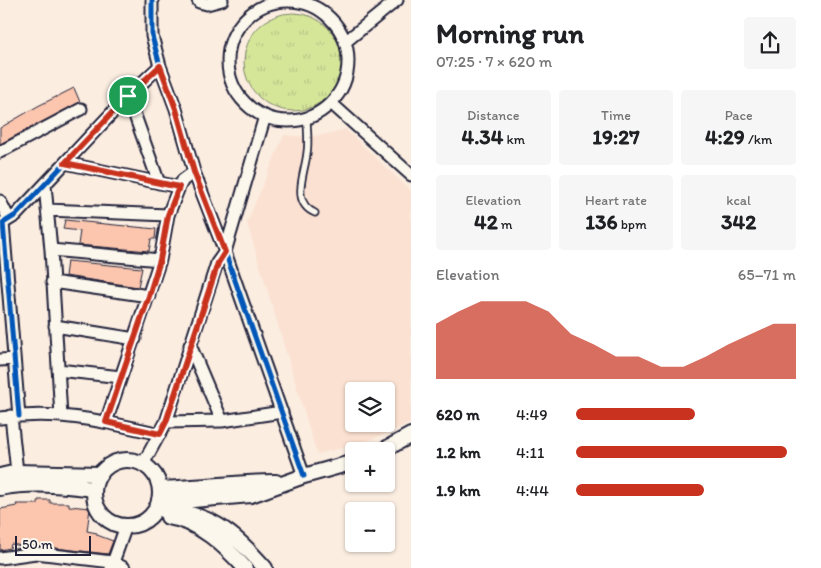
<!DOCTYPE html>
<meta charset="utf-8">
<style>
:root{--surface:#fff;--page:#f6f6f6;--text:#202124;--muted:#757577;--accent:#c8321e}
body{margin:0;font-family:Itim,sans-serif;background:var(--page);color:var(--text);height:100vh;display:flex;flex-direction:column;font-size:19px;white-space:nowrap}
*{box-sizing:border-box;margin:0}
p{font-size:16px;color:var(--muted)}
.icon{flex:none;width:28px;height:28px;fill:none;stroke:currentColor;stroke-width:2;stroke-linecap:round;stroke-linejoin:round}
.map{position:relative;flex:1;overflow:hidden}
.sheet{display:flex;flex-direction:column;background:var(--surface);width:410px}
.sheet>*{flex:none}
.buttons{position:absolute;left:345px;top:382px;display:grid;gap:10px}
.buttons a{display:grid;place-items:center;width:50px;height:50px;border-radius:5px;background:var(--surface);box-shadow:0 1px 4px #0004;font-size:25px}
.scale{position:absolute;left:15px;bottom:12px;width:76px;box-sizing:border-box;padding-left:5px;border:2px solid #22223b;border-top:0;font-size:14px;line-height:18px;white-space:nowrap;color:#22223b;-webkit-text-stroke:4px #fbf7ec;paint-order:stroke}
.pin{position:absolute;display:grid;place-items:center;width:42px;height:42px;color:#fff;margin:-21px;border:2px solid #fff;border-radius:50%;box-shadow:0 1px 5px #0007}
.round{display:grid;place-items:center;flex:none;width:52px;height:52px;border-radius:5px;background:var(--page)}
.summary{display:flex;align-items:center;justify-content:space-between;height:85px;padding:0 25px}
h1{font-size:28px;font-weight:700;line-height:38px}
.metrics{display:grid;grid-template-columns:repeat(3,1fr);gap:8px;height:85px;padding:5px 25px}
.metrics div{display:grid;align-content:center;border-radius:5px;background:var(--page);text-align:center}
.metrics b{font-size:21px;font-weight:700}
.metrics small{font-size:14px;font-weight:400}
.metrics p{font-size:14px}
.chart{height:140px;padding:10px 25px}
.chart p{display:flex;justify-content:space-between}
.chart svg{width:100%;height:90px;margin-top:5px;fill:var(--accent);opacity:.7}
ul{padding:0 25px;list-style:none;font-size:16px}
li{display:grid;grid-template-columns:80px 60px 1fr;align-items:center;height:38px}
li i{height:12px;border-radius:6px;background:var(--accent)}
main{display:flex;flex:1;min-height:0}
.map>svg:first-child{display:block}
.built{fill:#fbe1d1;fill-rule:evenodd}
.grass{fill:url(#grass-tufts);stroke:#7c846a}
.building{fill:#fcc6ae;stroke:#22223b}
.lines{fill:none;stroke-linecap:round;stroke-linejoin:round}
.service-casing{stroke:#22223b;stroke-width:9}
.minor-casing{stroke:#22223b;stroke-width:15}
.tertiary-casing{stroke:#22223b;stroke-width:18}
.service{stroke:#fbf7ec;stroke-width:5.5}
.minor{stroke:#fbf7ec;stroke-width:11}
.tertiary{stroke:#fbf7ec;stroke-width:14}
.cycleway-casing{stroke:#fbf7ec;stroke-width:8}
.cycleway{stroke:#0057b8;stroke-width:5}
.route-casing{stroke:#fff;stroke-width:10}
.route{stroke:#c8321e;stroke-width:6}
</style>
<main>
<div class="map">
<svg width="411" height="568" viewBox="0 0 411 568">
<defs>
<pattern id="grass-tufts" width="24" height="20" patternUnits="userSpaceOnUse" patternTransform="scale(1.25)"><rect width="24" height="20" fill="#d6e699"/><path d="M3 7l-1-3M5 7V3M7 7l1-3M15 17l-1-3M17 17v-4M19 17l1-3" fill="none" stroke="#b7c585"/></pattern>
</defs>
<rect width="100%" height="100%" fill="#fbede0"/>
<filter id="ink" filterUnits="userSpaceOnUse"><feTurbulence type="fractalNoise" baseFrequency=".02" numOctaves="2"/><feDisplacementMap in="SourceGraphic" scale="10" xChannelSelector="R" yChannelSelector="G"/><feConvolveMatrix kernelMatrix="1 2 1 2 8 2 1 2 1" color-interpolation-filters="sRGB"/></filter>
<g filter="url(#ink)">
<!-- built -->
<path class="built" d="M 345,129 L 411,191 L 411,423 L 362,443 L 317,454 L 247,223 L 284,135 L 309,137 L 334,133 ZM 354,391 L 386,391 L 386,424 L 354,424 Z"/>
<!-- grass -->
<path class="grass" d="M244 62a49 49 0 1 1 98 0a49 49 0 1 1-98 0Z"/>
<!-- building -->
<path class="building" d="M 74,88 L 80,102 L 0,144 L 0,128 L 38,106 Z
M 65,220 L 156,229 L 155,239 L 151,239 L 149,251 L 78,245 L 80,231 L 63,229 Z
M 67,261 L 142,268 L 138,287 L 65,276 Z
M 38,500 L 50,500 L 50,503 L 69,503 L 69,506 L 90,508 L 87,531 L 97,533 L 97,535 L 113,541 L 108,554 L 37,546 L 28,547 L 11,544 L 10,548 L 0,550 L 0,509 L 17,506 L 16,504 L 38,504 Z"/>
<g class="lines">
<!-- service casing -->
<g class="service-casing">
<path id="service" d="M 307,118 C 307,129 309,142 307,153 C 305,174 290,202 315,213"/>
</g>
<!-- minor casing -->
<g class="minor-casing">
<path id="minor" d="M 152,0 L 152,36 L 160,66 L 176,109 L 194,172 L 225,252 L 304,476
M 198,0 L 199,2 L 207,4 L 222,0
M228 61a60 60 0 1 1 120 0a60 60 0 1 1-120 0Z
M 345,42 L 397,0
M 128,96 L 159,183
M 331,103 L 411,175
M 0,152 L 81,109
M 65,163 L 179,187
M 45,185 L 51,250 L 61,416
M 0,201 L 9,219
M 47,210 L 168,215
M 51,250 L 160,260
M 52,282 L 149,296
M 55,326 L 135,339
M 190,345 L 222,421
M 0,360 L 14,359
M 58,370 L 121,377
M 11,416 L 17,472
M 19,416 L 3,223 L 16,215 L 128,96 L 160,66
M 0,418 C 59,410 103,421 160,434
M 106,422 L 160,260 L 168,215 L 179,187 L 183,180 L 194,172
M 166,422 L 222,421 L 282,412
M 143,464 L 166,422 L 217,263 L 225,252 L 265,116
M 0,558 L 36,553 L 112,562 L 124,568
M 111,568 L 126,526"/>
</g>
<!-- tertiary casing -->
<g class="tertiary-casing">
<path id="tertiary" d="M 382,451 L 411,435
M94 493a33 33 0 1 1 66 0a33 33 0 1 1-66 0Z
M 0,476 L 17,472 L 100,474
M 0,488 C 32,482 62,485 94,489
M 160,489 C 199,488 237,482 276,482
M 159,499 L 193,500 L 251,495 L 304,476 L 354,462
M 156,508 C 210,513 230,529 265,568
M 168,517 C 199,521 225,546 245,568"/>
</g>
<!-- service -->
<use href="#service" class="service"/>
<!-- minor -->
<use href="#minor" class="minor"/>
<!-- tertiary -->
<use href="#tertiary" class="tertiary"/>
<!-- cycleway casing -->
<g class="cycleway-casing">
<path id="cycleway" d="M 152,0 L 152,36 L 160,66 L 176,109 L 194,172 L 225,252 L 304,476
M 19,416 L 3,223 L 16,215 L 128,96 L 160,66"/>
</g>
<!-- cycleway -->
<use href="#cycleway" class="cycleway"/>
</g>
</g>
<g class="lines" filter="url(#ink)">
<!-- route casing -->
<g class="route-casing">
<path id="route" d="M 160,66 L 176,109 L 194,172 L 225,252 L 218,263 L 166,422 L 160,434 L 106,422 L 149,296 L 160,260 L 168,215 L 179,187 L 65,163 L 128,96 Z"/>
</g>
<!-- route -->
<use href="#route" class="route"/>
</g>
</svg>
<div class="buttons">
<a><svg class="icon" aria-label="layers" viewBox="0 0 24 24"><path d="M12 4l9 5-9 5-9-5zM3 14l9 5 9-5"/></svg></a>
<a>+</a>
<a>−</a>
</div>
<div class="scale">50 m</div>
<div class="pin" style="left:128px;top:96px;background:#1e9e55"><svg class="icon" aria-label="arrive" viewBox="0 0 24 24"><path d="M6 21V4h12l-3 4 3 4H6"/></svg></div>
</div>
<section class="sheet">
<div class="summary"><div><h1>Morning run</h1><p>07:25 · 7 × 620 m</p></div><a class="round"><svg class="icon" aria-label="share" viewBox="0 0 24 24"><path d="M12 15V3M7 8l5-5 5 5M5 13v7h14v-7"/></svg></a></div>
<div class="metrics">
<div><p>Distance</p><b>4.34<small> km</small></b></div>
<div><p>Time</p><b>19:27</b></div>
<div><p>Pace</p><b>4:29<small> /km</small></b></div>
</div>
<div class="metrics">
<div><p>Elevation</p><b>42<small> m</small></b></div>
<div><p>Heart rate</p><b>136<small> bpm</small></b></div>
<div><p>kcal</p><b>342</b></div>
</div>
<div class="chart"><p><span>Elevation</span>65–71 m</p>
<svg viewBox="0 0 160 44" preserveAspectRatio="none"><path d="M0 44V17L10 11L20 6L30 6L40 6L50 11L60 22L70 27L80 33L90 33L100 38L110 38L120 33L130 27L140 22L150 17L160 17V44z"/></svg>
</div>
<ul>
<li><b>620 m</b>4:49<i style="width:54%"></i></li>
<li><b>1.2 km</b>4:11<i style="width:96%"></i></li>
<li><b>1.9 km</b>4:44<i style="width:58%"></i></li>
</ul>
</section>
</main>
